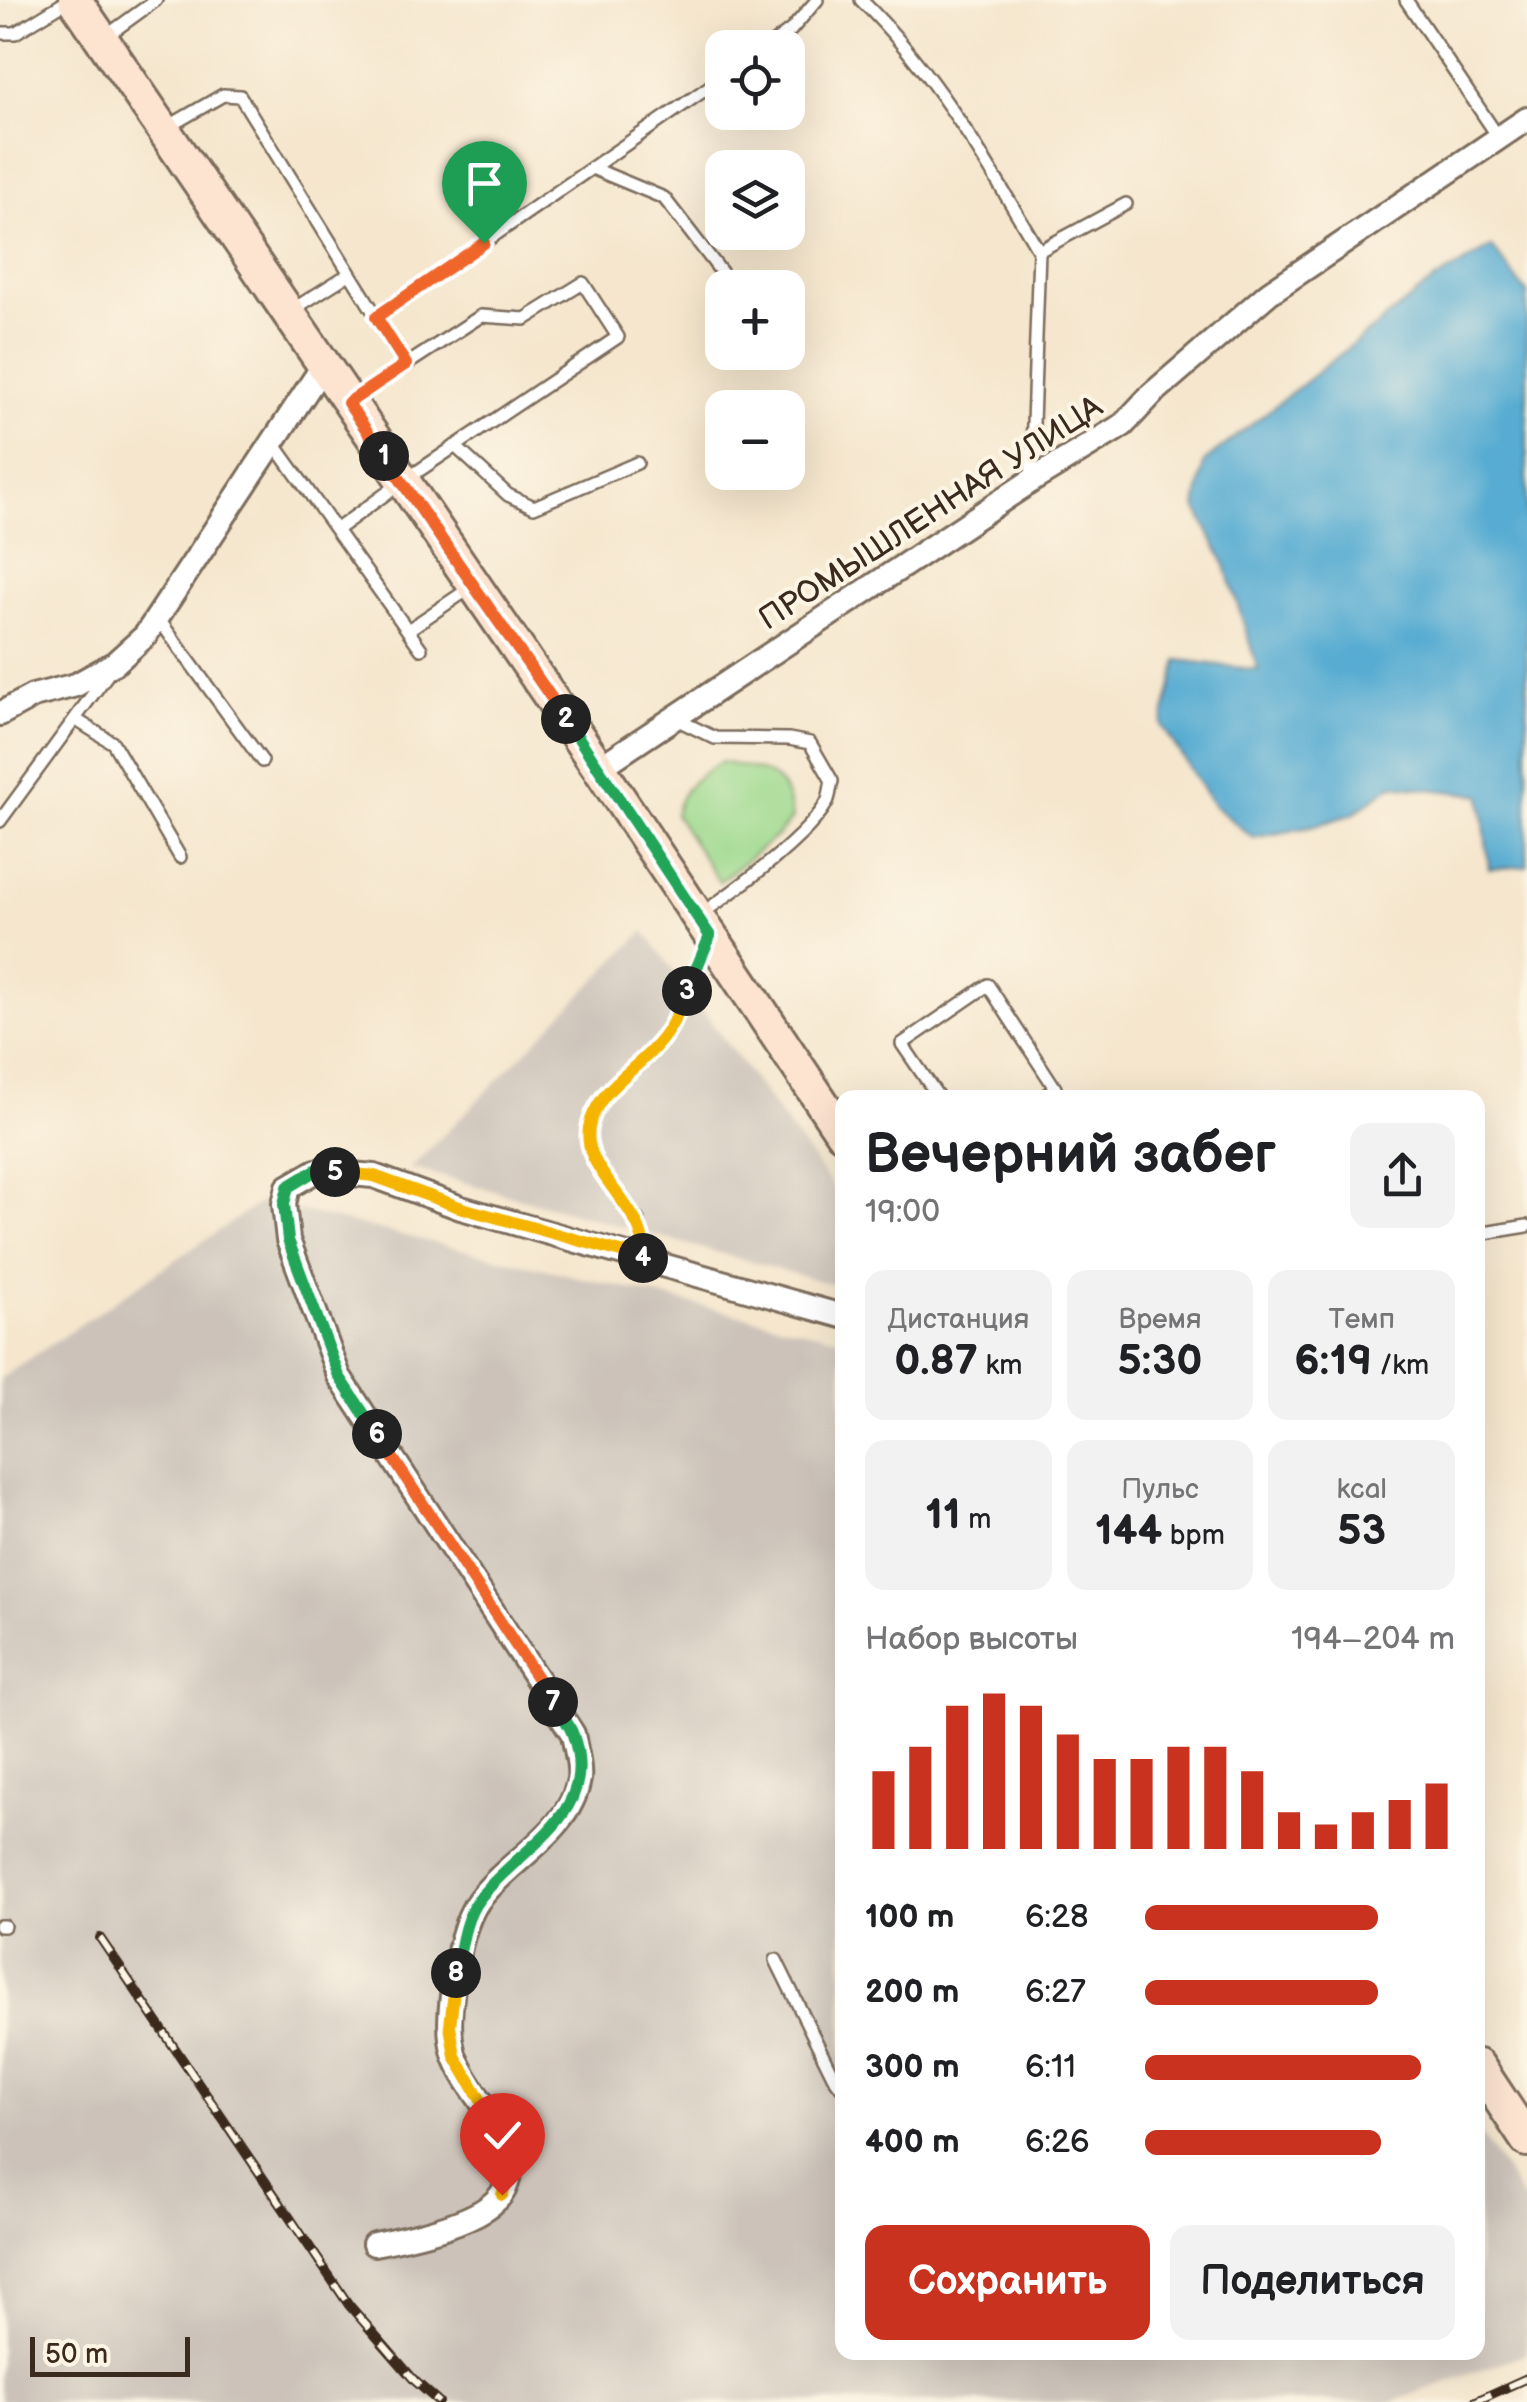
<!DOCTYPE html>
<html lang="ru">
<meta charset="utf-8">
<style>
:root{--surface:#fff;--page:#f2f2f2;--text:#202124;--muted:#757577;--accent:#c8321e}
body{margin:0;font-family:"Balsamiq Sans",sans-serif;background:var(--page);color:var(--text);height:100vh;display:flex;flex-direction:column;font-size:38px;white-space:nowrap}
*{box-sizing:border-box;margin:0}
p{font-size:32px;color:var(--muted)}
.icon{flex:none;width:55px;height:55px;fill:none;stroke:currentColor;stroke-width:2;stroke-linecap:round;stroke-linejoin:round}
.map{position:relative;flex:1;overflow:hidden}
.details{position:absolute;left:835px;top:1090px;width:650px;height:1270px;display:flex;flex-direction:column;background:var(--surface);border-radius:20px;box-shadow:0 10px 40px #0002}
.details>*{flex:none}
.controls{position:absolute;left:705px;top:30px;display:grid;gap:20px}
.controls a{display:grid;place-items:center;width:100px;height:100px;border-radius:20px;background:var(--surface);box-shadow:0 10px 40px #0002;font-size:50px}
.scale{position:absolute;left:30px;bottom:25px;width:160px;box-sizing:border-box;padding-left:10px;border:5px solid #3b2a1e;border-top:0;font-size:28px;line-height:35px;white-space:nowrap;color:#3b2a1e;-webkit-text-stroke:8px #fcf5e5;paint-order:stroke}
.pin{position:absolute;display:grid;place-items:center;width:85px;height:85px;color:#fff;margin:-102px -42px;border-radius:50% 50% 50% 0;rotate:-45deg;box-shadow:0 0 10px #0007}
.pin .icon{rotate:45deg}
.km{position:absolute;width:50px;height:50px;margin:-25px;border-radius:50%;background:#222;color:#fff;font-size:28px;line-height:50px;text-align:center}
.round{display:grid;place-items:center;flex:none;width:105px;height:105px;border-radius:20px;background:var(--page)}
.summary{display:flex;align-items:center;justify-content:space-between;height:170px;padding:0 30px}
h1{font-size:55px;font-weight:700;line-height:75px}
.metrics{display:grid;grid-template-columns:repeat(3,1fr);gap:15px;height:170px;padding:10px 30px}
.metrics div{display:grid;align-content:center;border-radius:20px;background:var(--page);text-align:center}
.metrics b{font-size:42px;font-weight:700}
.metrics small{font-size:28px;font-weight:400}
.metrics p{font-size:28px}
.chart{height:280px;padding:20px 30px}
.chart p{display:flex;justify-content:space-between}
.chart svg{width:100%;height:180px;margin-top:10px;stroke:var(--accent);stroke-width:6}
.action{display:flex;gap:20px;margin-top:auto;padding:20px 30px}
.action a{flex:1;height:115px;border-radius:20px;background:var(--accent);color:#fff;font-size:40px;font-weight:700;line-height:115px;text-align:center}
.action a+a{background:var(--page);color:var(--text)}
ul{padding:0 30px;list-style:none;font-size:32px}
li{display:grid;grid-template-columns:160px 120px 1fr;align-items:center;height:75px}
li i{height:25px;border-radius:12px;background:var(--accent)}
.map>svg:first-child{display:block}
.industrial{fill:#ccc2b9}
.green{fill:#9cd98d;stroke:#6c8256;stroke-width:2.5}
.water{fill:#56acd2;stroke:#486b78;stroke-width:2.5}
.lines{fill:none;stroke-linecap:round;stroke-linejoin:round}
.service-casing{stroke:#7c6c5b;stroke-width:16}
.minor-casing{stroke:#7c6c5b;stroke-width:28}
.secondary-casing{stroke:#7c6c5b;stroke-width:38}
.service{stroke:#fff;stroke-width:11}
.minor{stroke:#fff;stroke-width:22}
.secondary{stroke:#fde4d1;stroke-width:32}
.rail-casing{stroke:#3b2a1e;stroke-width:10}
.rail{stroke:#fcf5e5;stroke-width:6;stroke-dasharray:19;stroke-linecap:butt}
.split-1-casing{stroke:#fff;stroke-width:20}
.split-2-casing{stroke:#fff;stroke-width:20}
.split-3-casing{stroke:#fff;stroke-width:20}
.split-4-casing{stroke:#fff;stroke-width:20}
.split-5-casing{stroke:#fff;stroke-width:20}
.split-6-casing{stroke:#fff;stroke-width:20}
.split-7-casing{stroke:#fff;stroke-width:20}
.split-8-casing{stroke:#fff;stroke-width:20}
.split-9-casing{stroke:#fff;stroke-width:20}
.split-1{stroke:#f0652b;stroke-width:12}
.split-2{stroke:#f0652b;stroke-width:12}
.split-3{stroke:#22a559;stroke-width:12}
.split-4{stroke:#f5b400;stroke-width:12}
.split-5{stroke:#f5b400;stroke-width:12}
.split-6{stroke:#22a559;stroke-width:12}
.split-7{stroke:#f0652b;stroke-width:12}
.split-8{stroke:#22a559;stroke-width:12}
.split-9{stroke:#f5b400;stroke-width:12}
.labels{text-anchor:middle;stroke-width:8;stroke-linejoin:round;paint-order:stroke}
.street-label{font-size:32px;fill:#3b2a1e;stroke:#fcf5e5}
</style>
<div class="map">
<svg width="1527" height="2402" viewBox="0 0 1527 2402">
<rect width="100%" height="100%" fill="#fcf5e5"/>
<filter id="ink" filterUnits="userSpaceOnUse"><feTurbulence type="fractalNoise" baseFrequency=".01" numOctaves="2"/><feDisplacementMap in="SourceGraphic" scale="20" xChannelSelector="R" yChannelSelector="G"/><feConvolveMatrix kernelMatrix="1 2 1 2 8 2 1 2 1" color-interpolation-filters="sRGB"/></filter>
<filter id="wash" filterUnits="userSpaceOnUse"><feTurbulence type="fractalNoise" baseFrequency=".0048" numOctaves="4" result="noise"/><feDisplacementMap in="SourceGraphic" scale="40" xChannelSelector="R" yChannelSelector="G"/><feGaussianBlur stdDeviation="2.25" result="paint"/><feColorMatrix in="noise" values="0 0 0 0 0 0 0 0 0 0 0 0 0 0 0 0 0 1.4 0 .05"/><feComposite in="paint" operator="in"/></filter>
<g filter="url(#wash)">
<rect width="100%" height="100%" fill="#f5e6cd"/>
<!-- industrial -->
<path class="industrial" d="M 644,931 L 842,1199 L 842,1287 L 411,1168 Z
M 261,1202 L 842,1339 L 842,2352 L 1478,2352 L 1478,2130 L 1527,2205 L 1527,2353 L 1392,2402 L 0,2402 L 0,1379 Z"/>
<!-- green -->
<path class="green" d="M 721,762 C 763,771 786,770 792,818 L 778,835 L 719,882 L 675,814 C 682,786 697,776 721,762 Z"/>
<!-- water -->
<path class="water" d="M 1492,247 L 1527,293 L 1527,866 L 1489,869 L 1481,795 L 1392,785 L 1353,814 L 1311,827 L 1253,838 L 1213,805 L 1162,725 L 1178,660 L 1258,670 L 1225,564 L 1196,507 L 1204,462 L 1433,281 Z"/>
</g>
<g filter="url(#ink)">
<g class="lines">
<!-- service casing -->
<g class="service-casing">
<path id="service" d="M 861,0 C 935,72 987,163 1039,251
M 1406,0 L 1499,138
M 0,33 L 15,33 L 69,0
M 105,37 L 156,0
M 767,48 L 791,30 L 817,0
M 166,128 L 223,95 L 240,96 L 406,364
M 592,168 L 664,198 L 722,273
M 289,312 L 349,274
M 376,317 L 722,78
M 273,442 L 421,649
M 455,446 L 508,495 L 534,507 L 637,463
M 1031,481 L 1039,251 L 1126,204
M 336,530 L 402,482 L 618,337 L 583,283 L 525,319 L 481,316 L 352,400
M 157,617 L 262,761
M 408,630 L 470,588
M 75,719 L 113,743 L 180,857
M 676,719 L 715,738 L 789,739 L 810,743 L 832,781 C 830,788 830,798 826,804 C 806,839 734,891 700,915
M 0,821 L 107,675
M 939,1098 L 902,1044 L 988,985 L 1055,1088 L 1042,1098
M 1478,1234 L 1527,1226
M 645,1258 L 638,1220 L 615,1193 L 589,1147 L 590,1121 L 610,1088 L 656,1047 L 673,1024 L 709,941
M 0,1926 L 4,1926
M 776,1960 L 833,2076 L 842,2088"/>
</g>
<!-- minor casing -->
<g class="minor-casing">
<path id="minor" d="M 0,714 L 33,696 L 76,685 L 115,663 L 145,636 L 323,366
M 599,768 L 1031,481 L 1123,425 L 1152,394 L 1269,293 L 1527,119
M 374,2244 C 406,2238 488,2222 504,2190 C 529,2141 468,2098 454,2054 C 447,2031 451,2003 454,1979 C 458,1954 464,1920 479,1900 C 509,1859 570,1833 579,1779 C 581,1766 575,1747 573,1734 L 339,1376 L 288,1240 L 284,1204 L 288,1187 L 316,1171 L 374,1176 L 461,1208 L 842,1316"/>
</g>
<!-- secondary casing -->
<g class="secondary-casing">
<path id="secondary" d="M 75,0 L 599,768 L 842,1133
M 1478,2066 L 1527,2140"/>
</g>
<!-- service -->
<use href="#service" class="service"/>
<!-- minor -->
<use href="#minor" class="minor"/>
<!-- secondary -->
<use href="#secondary" class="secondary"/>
<!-- rail casing -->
<g class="rail-casing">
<path id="rail" d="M 100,1938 L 349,2305 L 415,2381 L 439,2402
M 1474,2402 L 1527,2378"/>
</g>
<!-- rail -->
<use href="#rail" class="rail"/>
</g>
</g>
<g class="lines" filter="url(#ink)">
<!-- split-1 casing -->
<g class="split-1-casing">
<path id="split-1" d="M 384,456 L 348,403 L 406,364 L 376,317 L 484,243"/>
</g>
<!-- split-2 casing -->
<g class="split-2-casing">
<path id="split-2" d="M 384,456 L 566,719"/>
</g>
<!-- split-3 casing -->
<g class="split-3-casing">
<path id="split-3" d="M 566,719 L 710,936 L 687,991"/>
</g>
<!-- split-4 casing -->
<g class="split-4-casing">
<path id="split-4" d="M 643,1258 C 652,1207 573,1171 591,1120 C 603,1086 635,1071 657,1045 C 672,1029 679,1010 687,991"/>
</g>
<!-- split-5 casing -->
<g class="split-5-casing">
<path id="split-5" d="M 335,1172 L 374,1176 L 462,1208 L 643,1258"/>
</g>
<!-- split-6 casing -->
<g class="split-6-casing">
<path id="split-6" d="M 335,1172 L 316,1170 L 288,1187 L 284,1204 L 288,1240 L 339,1376 L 377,1434"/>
</g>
<!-- split-7 casing -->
<g class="split-7-casing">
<path id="split-7" d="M 377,1434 L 553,1702"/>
</g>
<!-- split-8 casing -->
<g class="split-8-casing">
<path id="split-8" d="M 456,1973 C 461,1949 464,1918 479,1899 C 520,1846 601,1816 573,1735 C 570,1724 559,1712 553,1702"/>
</g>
<!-- split-9 casing -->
<g class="split-9-casing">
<path id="split-9" d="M 456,1973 L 450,2026 L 455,2056 L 506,2143 L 511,2172 L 502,2195"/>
</g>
<!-- split-1 -->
<use href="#split-1" class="split-1"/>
<!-- split-2 -->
<use href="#split-2" class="split-2"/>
<!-- split-3 -->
<use href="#split-3" class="split-3"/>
<!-- split-4 -->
<use href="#split-4" class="split-4"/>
<!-- split-5 -->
<use href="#split-5" class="split-5"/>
<!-- split-6 -->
<use href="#split-6" class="split-6"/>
<!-- split-7 -->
<use href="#split-7" class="split-7"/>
<!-- split-8 -->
<use href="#split-8" class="split-8"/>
<!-- split-9 -->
<use href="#split-9" class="split-9"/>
</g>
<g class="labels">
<!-- street labels -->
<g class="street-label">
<text transform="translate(930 512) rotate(-33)" y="11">ПРОМЫШЛЕННАЯ УЛИЦА</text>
</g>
</g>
</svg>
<div class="controls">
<a><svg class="icon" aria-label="locate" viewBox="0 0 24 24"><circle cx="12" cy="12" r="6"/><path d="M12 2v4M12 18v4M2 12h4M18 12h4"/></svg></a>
<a><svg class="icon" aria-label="layers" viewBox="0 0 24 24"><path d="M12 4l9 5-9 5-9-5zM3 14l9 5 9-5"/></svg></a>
<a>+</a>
<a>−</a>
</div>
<div class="scale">50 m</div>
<div class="pin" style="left:484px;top:243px;background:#1e9e55"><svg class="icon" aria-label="arrive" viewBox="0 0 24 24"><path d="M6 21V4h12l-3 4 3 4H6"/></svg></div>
<div class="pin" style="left:502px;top:2195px;background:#d93025"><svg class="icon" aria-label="check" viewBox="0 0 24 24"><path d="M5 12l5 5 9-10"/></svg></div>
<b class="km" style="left:384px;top:456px">1</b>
<b class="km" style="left:566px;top:719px">2</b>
<b class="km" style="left:687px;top:991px">3</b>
<b class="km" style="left:643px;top:1258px">4</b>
<b class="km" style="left:335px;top:1172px">5</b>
<b class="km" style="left:377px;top:1434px">6</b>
<b class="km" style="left:553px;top:1702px">7</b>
<b class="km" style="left:456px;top:1973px">8</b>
<section class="details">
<div class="summary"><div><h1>Вечерний забег</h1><p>19:00</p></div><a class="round"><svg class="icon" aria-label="share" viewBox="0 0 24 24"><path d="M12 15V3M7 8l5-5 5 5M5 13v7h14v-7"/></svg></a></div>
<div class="metrics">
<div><p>Дистанция</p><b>0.87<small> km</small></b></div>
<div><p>Время</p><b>5:30</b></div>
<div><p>Темп</p><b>6:19<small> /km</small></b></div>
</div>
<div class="metrics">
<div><b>11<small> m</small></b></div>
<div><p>Пульс</p><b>144<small> bpm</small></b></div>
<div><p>kcal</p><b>53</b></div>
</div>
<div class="chart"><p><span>Набор высоты</span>194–204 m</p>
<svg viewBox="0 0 160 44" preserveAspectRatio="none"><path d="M5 44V25M15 44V19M25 44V9M35 44V6M45 44V9M55 44V16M65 44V22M75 44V22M85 44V19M95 44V19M105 44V25M115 44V35M125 44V38M135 44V35M145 44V32M155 44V28"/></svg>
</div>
<ul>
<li><b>100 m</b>6:28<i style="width:75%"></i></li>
<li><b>200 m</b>6:27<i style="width:75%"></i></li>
<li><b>300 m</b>6:11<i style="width:89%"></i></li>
<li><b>400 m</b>6:26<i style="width:76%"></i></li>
</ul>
<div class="action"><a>Сохранить</a><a>Поделиться</a></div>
</section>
</div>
